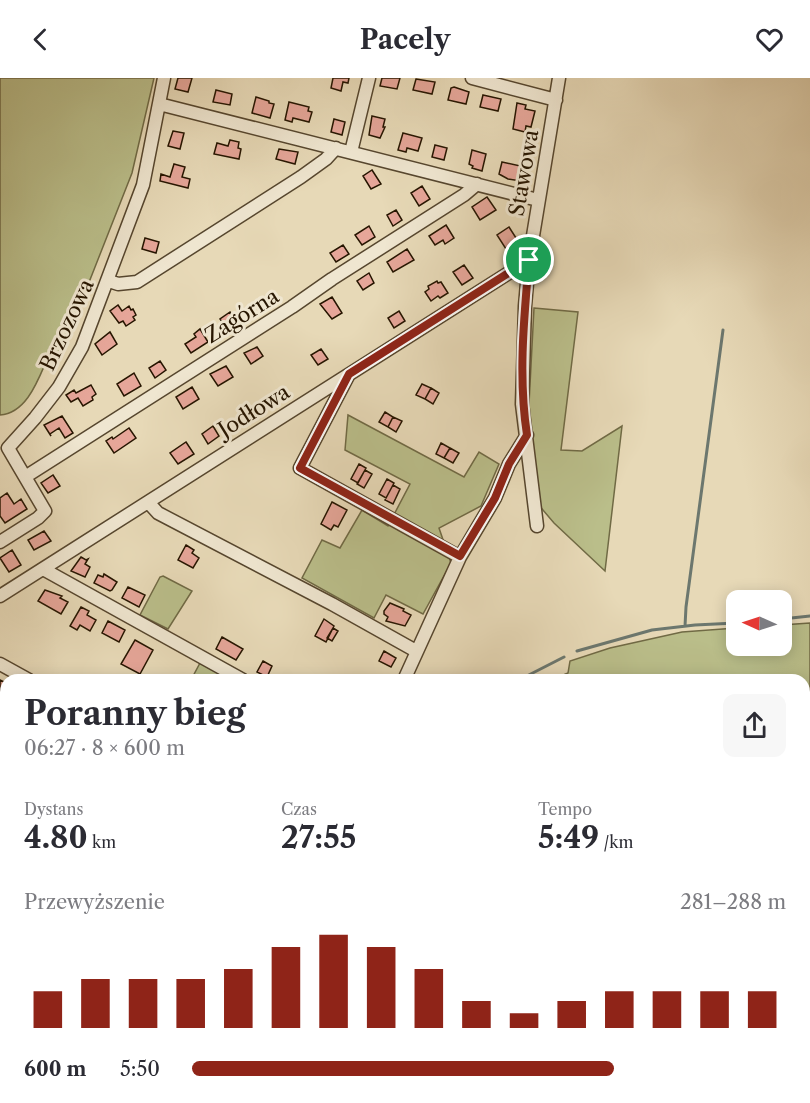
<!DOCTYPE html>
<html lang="pl">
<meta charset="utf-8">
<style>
:root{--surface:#fff;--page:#f7f7f7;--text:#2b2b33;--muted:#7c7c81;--accent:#8f2418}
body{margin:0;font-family:"Libre Caslon Text",serif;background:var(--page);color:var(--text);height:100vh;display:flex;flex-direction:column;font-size:22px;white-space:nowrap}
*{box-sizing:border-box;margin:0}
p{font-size:20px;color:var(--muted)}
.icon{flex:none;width:33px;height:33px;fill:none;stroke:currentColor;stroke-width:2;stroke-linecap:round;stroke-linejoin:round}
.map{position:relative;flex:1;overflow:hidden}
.drawer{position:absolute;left:0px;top:596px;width:810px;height:430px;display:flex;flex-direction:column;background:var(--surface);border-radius:18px 18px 0 0;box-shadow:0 3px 15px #0003}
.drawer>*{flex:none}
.needle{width:39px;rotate:273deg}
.controls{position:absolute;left:726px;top:512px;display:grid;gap:12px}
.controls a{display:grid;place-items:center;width:66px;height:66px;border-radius:12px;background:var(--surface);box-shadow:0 3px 15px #0003;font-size:30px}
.pin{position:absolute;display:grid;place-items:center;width:51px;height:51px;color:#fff;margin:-26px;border:3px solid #fff;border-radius:50%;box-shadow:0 2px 6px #0007}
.round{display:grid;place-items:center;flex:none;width:63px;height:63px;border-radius:12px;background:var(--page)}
.overview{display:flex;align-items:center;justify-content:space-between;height:102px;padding:0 24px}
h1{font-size:33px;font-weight:800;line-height:45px}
.metrics{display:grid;grid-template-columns:repeat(3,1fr);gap:9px;height:102px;padding:6px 24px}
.metrics div{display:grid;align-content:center}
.metrics b{font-size:30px;font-weight:800}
.metrics small{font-size:16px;font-weight:400}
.metrics p{font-size:16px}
.chart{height:168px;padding:12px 24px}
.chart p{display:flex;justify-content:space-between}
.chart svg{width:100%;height:108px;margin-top:6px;stroke:var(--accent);stroke-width:6}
ul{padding:0 24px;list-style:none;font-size:20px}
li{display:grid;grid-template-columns:96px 72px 1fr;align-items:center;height:45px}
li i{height:15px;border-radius:8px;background:var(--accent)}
header{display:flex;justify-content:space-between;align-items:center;height:78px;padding:0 24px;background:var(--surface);font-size:27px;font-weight:800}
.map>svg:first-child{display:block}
.green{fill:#babe8a;stroke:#706a45;stroke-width:1.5}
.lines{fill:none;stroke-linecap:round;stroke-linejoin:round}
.stream{stroke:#6c776e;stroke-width:3}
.building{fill:#e6a699;stroke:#261500;stroke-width:1.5}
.minor-casing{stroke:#56462e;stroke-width:15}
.minor{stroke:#efe6d0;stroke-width:12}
.route-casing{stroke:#fff;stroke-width:12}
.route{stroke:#8f2418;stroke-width:8}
.labels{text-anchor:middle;stroke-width:6;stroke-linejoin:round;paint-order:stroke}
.street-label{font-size:21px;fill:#261500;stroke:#efe6d0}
</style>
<header><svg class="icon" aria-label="back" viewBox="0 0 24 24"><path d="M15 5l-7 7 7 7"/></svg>Pacely<svg class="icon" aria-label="heart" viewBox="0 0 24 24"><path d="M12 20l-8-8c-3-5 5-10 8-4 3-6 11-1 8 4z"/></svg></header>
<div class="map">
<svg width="810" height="1025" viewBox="0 0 810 1025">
<rect width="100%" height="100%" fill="#e7d9b7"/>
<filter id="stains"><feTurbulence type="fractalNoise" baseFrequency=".00333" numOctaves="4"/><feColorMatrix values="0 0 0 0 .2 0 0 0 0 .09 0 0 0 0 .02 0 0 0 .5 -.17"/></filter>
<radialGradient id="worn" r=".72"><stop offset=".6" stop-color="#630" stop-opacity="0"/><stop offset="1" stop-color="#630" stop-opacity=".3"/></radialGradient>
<!-- green -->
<path class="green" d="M 0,0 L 154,0 L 132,95 L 60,278 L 49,277 C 39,299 28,335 0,337 Z
M 534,230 L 578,234 L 561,372 L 582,373 L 622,348 L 605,493 L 554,445 L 537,425 L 529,326 Z
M 348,337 L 464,399 L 479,374 L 499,386 L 481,428 L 439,450 L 451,485 L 423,536 L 386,517 L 374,540 L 302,500 L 322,462 L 340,470 L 362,432 L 388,448 L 410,406 L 345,372 Z
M 163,498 L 192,513 L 168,551 L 140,537 L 160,499 Z
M 810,545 L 810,857 L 804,858 L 804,602 L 554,601 L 568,595 L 570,583 L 610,570 L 682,554 L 736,550 L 736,567 L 782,567 L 782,547 Z
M 200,585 L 230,601 L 191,602 Z
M 0,662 L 6,665 L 6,1020 L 41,1020 L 36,1025 L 0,1025 Z
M 209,1020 L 578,1020 L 570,1025 L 204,1025 Z"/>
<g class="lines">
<!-- stream -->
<path class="stream" d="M 782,541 L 810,538
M 685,548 L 686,529 L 723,252
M 577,573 L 652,552 L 695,547 L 736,545
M 519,602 L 564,579
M 804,858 L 810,857
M 298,1020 L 310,1025
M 175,1025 L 179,1020
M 563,1025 L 571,1020"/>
</g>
<!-- building -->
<path class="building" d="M 178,0 L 192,0 L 188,14 L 175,11 Z
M 333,0 L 349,0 L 348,5 L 343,4 L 341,13 L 331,10 Z
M 382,0 L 400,0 L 397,11 L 380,8 Z
M 416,1 L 435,4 L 432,16 L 413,12 Z
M 454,9 L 469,14 L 466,26 L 448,22 L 451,10 Z
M 216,12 L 232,16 L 230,27 L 213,24 Z
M 483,17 L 501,21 L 498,33 L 480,29 Z
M 256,19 L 269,23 L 269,25 L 274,26 L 270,40 L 252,35 Z
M 289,24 L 309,29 L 308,33 L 312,34 L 309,44 L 293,40 L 292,44 L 285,42 Z
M 517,25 L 526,27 L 525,31 L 535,33 L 531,49 L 526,48 L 525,54 L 513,51 Z
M 372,38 L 385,41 L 383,49 L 385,49 L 380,60 L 369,57 Z
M 334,41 L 345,44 L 342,57 L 331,54 Z
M 173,53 L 184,55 L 180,71 L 168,68 Z
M 403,55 L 422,60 L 418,73 L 407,70 L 406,74 L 398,72 Z
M 230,62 L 239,64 L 238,70 L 241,71 L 239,81 L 214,76 L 217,65 L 228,68 Z
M 435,67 L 447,70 L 444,82 L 432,79 Z
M 279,71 L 298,74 L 295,86 L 276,81 Z
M 472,72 L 486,76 L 482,93 L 472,90 L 473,88 L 469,86 Z
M 502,84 L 525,89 L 521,103 L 508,101 L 499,96 Z
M 174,86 L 185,89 L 182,99 L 190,101 L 188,110 L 160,103 L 161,96 L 170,99 Z
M 372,92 L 381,106 L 371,111 L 363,98 Z
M 422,108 L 430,121 L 419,128 L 411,115 Z
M 487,119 L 496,132 L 480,142 L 472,129 Z
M 396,132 L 402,142 L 393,148 L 387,137 Z
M 446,147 L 454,160 L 445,166 L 443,162 L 435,167 L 429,158 Z
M 369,148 L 375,159 L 362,167 L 355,157 Z
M 509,149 L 518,163 L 506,171 L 497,157 Z
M 145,160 L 159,164 L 156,175 L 142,171 Z
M 343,167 L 349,176 L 336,184 L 330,175 Z
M 407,171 L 414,182 L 393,194 L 387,184 Z
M 464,187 L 473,200 L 462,207 L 453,194 Z
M 369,195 L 374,205 L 363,212 L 357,203 Z
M 437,203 L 438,205 L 441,204 L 448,215 L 440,220 L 438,218 L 431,223 L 425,214 L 429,211 L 428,208 Z
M 332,219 L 342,235 L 332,241 L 320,226 Z
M 118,227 L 122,233 L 129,228 L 131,232 L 133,231 L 136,237 L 133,239 L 135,242 L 126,248 L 123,243 L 119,245 L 110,233 Z
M 399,233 L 405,243 L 394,250 L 388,240 Z
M 230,234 L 238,246 L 228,253 L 220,241 Z
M 200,251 L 208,264 L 191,275 L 185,266 L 196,259 L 194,256 Z
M 110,254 L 117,266 L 102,277 L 95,266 Z
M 257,269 L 263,278 L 251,286 L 244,275 Z
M 321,271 L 328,281 L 318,287 L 311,277 Z
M 160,283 L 166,292 L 155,300 L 149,290 Z
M 226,288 L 233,299 L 218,308 L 210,296 Z
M 134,295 L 141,308 L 124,318 L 117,306 Z
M 422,306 L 431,310 L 425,321 L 416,317 Z
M 91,307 L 96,316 L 92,319 L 93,322 L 83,328 L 78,320 L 71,324 L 66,317 L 74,312 L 76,315 Z
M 192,309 L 199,321 L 183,331 L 176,319 Z
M 431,310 L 439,315 L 433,326 L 425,321 Z
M 385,334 L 393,339 L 388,349 L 379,344 Z
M 62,338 L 73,355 L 65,360 L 59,350 L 50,356 L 51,358 L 44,347 Z
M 393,339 L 402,343 L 396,354 L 388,349 Z
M 213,348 L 219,358 L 208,366 L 202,356 Z
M 129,350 L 136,360 L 114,375 L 106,363 L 112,359 L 113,361 Z
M 186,364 L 194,376 L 178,386 L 170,375 Z
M 441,365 L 450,370 L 444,380 L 436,376 Z
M 450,370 L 459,375 L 453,385 L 444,380 Z
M 359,386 L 366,390 L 358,405 L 351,401 Z
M 365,392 L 372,396 L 364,410 L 357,406 Z
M 53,397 L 60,408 L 48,415 L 41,405 Z
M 387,401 L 394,405 L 386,420 L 379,416 Z
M 393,407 L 400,411 L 393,426 L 385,422 Z
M 7,415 L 14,426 L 21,421 L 27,431 L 5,445 L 0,438 L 0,420 Z
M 332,424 L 347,432 L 338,449 L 334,447 L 331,452 L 321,446 Z
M 44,453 L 51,463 L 34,472 L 28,462 Z
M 186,467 L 194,472 L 192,475 L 199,480 L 193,490 L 178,482 Z
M 12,472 L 21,487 L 9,494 L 0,480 Z
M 81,479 L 86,482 L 88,481 L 85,486 L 90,489 L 85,499 L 71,493 Z
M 104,496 L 117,504 L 112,512 L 110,513 L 94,505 L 98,497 L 103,499 Z
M 128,509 L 145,517 L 139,529 L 122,520 Z
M 45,512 L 62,518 L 60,520 L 68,524 L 61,536 L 38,523 Z
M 390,525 L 404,531 L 403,533 L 411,537 L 405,548 L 386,543 L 388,539 L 384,536 L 384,533 Z
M 81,529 L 89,533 L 87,537 L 96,542 L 90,553 L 80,547 L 77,552 L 70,548 Z
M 324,541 L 334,548 L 326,564 L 315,558 Z
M 108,543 L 125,552 L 119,564 L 102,555 Z
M 333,550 L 338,553 L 332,563 L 327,560 Z
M 222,559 L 243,571 L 236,582 L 216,571 Z
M 135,562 L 153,572 L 140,596 L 121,586 Z
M 384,573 L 396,580 L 391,589 L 379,583 Z
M 263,583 L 272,588 L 267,599 L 257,594 Z
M 0,602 L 6,605 L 6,614 L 3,619 L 0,617 Z"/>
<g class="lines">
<!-- minor casing -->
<g class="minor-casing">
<path id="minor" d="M 472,0 L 556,22
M 159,26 L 538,122
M 351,74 L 369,0
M 109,203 L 118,206 L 137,204 L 301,99 L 326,81 L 336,70
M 348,298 L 300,390 L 460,479
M 25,399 L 292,229 L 332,201 L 464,117 L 477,106
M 148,424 L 158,435 L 332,526 L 416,573
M 537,448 L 522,326 L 525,228 L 529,182 L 559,0
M 0,464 L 38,440 L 45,433 L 8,370 L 35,340 L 59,309 L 82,269 L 143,107 L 164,0
M 43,491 L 243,602
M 0,518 L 529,182
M 0,586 L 29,602
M 404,602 L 460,479 L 495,420 L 509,386 L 527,357"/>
</g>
<!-- minor -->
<use href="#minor" class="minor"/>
</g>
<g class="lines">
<!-- route casing -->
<g class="route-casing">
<path id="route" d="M 529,182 C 524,240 518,299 527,357 L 509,386 L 495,420 L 460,478 L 300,390 L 349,296 Z"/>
</g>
<!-- route -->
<use href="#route" class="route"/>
</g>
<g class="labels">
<!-- street labels -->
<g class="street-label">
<text transform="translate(524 95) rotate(-80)" y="7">Stawowa</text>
<text transform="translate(242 238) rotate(-32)" y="7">Zagórna</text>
<text transform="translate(67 247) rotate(-65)" y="7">Brzozowa</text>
<text transform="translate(254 333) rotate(-32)" y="7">Jodłowa</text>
</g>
</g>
<rect width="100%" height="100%" filter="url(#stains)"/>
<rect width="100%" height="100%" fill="url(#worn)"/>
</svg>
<div class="controls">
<a><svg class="needle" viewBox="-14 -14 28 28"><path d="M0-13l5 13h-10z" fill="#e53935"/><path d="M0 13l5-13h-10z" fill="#7c7c81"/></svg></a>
</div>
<div class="pin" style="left:529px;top:182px;background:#1e9e55"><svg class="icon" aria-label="arrive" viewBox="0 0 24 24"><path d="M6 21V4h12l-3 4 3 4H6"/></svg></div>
<section class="drawer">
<div class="overview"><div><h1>Poranny bieg</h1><p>06:27 · 8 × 600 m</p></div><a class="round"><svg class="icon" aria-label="share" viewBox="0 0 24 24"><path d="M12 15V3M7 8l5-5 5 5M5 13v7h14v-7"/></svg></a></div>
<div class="metrics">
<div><p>Dystans</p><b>4.80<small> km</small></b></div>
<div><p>Czas</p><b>27:55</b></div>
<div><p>Tempo</p><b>5:49<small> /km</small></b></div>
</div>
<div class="chart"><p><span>Przewyższenie</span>281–288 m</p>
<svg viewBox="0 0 160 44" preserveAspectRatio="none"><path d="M5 44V29M15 44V24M25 44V24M35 44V24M45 44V20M55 44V11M65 44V6M75 44V11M85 44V20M95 44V33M105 44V38M115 44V33M125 44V29M135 44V29M145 44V29M155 44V29"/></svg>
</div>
<ul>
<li><b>600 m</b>5:50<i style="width:71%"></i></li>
</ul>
</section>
</div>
